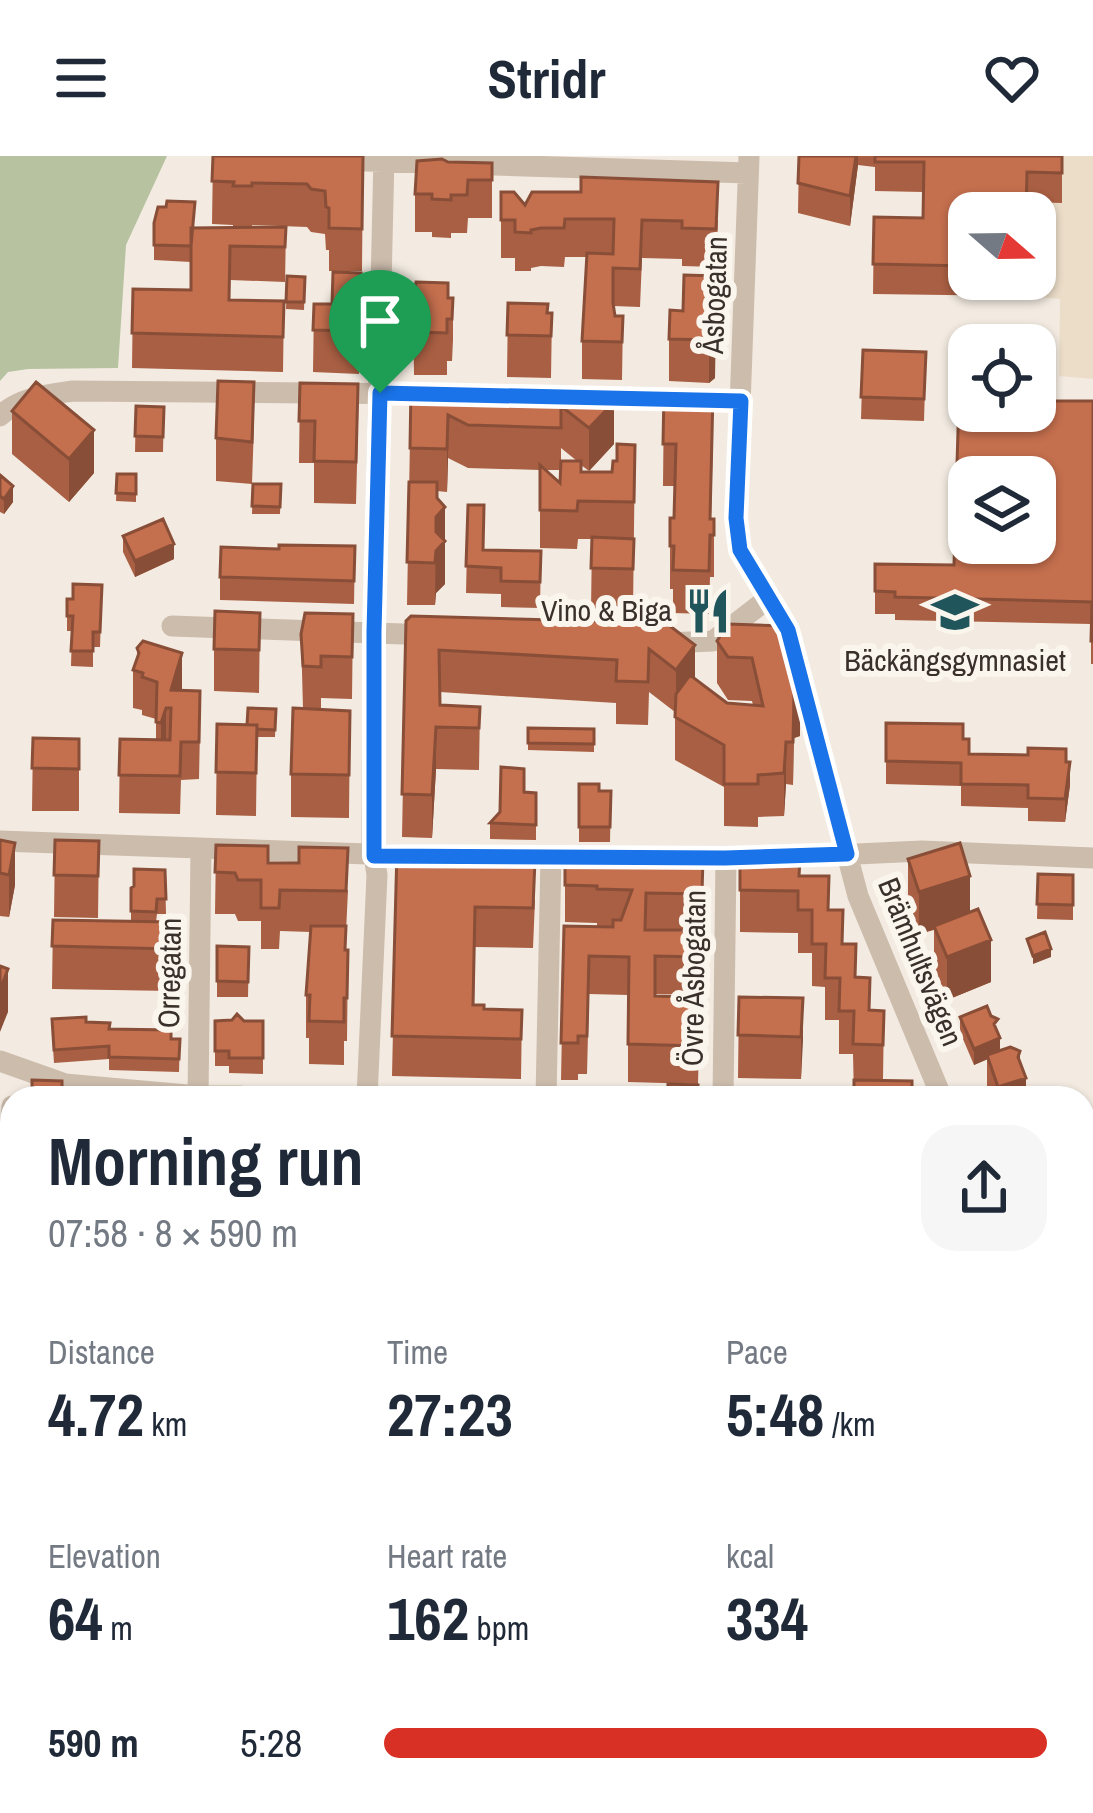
<!DOCTYPE html>
<meta charset="utf-8">
<style>
:root{--surface:#fff;--page:#f6f6f7;--text:#1f2937;--muted:#747a83;--accent:#d93025}
body{margin:0;font-family:"Archivo Narrow",sans-serif;background:var(--page);color:var(--text);height:100vh;display:flex;flex-direction:column;font-size:45px;white-space:nowrap}
*{box-sizing:border-box;margin:0}
p{font-size:39px;color:var(--muted)}
.icon{flex:none;width:66px;height:66px;fill:none;stroke:currentColor;stroke-width:2;stroke-linecap:round;stroke-linejoin:round}
.map{position:relative;flex:1;overflow:hidden}
.details{position:absolute;left:0px;top:930px;width:1095px;height:729px;display:flex;flex-direction:column;background:var(--surface);border-radius:36px 36px 0 0;box-shadow:0 3px 9px #0004}
.details>*{flex:none}
.needle{width:78px;rotate:110deg}
.fabs{position:absolute;left:948px;top:36px;display:grid;gap:24px}
.fabs a{display:grid;place-items:center;width:108px;height:108px;border-radius:24px;background:var(--surface);box-shadow:0 3px 9px #0004;font-size:60px}
.pin{position:absolute;display:grid;place-items:center;width:102px;height:102px;color:#fff;margin:-123px -51px;border-radius:50% 50% 50% 0;rotate:-45deg;box-shadow:0 0 12px #0007}
.pin .icon{rotate:45deg}
.round{display:grid;place-items:center;flex:none;width:126px;height:126px;border-radius:36px;background:var(--page)}
.overview{display:flex;align-items:center;justify-content:space-between;height:204px;padding:0 48px}
h1{font-size:66px;font-weight:800;line-height:90px}
.figures{display:grid;grid-template-columns:repeat(3,1fr);gap:18px;height:204px;padding:12px 48px}
.figures div{display:grid;align-content:center}
.figures b{font-size:60px;font-weight:800}
.figures small{font-size:33px;font-weight:400}
.figures p{font-size:33px}
ul{padding:0 48px;list-style:none;font-size:39px}
li{display:grid;grid-template-columns:192px 144px 1fr;align-items:center;height:90px}
li i{height:30px;border-radius:15px;background:var(--accent)}
header{display:flex;justify-content:space-between;align-items:center;height:156px;padding:0 48px;background:var(--surface);font-size:54px;font-weight:800}
.map>svg:first-child{display:block}
.green{fill:#b6c2a0}
.plaza{fill:#ebddc8}
.lines{fill:none;stroke-linecap:round;stroke-linejoin:round}
.minor{stroke:#ccbcac;stroke-width:21}
.wall{fill:#a95f43;fill-rule:evenodd}
.shaded-wall{fill:#894e37}
.building{fill:#c46f4e;stroke:#894e37;stroke-width:3;fill-rule:evenodd}
.route-casing{stroke:#fff;stroke-width:24}
.route{stroke:#1a73e8;stroke-width:15}
.labels{text-anchor:middle;stroke-width:12;stroke-linejoin:round;paint-order:stroke}
.street-label{font-size:30px;fill:#3a302b;stroke:#faf5ed}
.poi-label{font-size:30px;fill:#3a302b;stroke:#faf5ed;text-anchor:end}
</style>
<header><svg class="icon" aria-label="menu" viewBox="0 0 24 24"><path d="M4 6h16M4 12h16M4 18h16"/></svg>Stridr<svg class="icon" aria-label="heart" viewBox="0 0 24 24"><path d="M12 20l-8-8c-3-5 5-10 8-4 3-6 11-1 8 4z"/></svg></header>
<div class="map">
<svg width="1093" height="1657" viewBox="0 0 1093 1657">
<rect width="100%" height="100%" fill="#f3ebe1"/>
<!-- green -->
<path class="green" d="M 0,0 L 167,0 L 126,89 L 118,212 L 28,213 L 8,216 L 0,225 Z
M 920,1647 L 1031,1647 L 1031,1657 L 950,1657 Z"/>
<!-- plaza -->
<path class="plaza" d="M 1023,0 L 1093,0 L 1093,223 L 1059,220 L 1060,143 L 1026,140 L 1026,123 L 1035,123 L 1035,57 L 1027,57 Z"/>
<g class="lines">
<!-- minor -->
<path class="minor" d="M 749,0 L 736,362 L 740,394 L 788,474 L 858,740 L 942,942
M 335,4 L 748,17
M 586,242 L 741,245
M 0,260 C 20,241 47,239 73,235 L 435,238
M 172,470 L 431,479
M 666,487 L 713,485 L 770,441
M 0,685 L 425,700
M 504,700 L 593,701
M 678,702 L 813,700 L 922,695 L 1093,702
M 0,905 L 65,928 L 198,940 L 241,940
M 198,942 L 201,693
M 367,942 L 377,719 L 372,686 L 373,477 L 384,0
M 546,942 L 551,700
M 723,942 L 726,702
M 0,1120 L 12,950
M 0,1400 L 12,1398
M 1083,1550 L 1093,1545
M 0,1583 L 12,1596
M 1083,1629 L 1093,1635
M 222,1647 L 233,1657
M 35,1657 L 36,1647
M 459,1657 L 466,1647
M 874,1657 L 878,1647
M 1045,1657 L 1045,1647"/>
</g>
<!-- wall -->
<path class="wall" d="M 213,0 L 363,0 L 362,115 L 329,115 L 329,94 L 326,94 L 325,78 L 311,76 L 307,71 L 252,69 L 252,71 L 286,71 L 285,126 L 230,124 L 230,144 L 284,145 L 283,216 L 132,212 L 133,133 L 191,134 L 191,106 L 154,104 L 154,67 L 194,72 L 233,71 L 233,69 L 212,68 Z
M 799,0 L 1062,0 L 1062,47 L 1027,46 L 969,57 L 969,123 L 1026,123 L 1026,140 L 873,138 L 874,61 L 923,62 L 923,36 L 875,35 L 875,11 L 858,9 L 850,70 L 798,57 Z
M 448,6 L 492,7 L 492,62 L 468,62 L 467,77 L 451,77 L 451,82 L 432,81 L 432,76 L 415,76 L 415,38 Z
M 501,36 L 525,49 L 718,64 L 716,111 L 682,110 L 682,103 L 642,102 L 640,151 L 613,150 L 615,160 L 623,160 L 622,224 L 582,223 L 582,185 L 587,101 L 565,101 L 564,111 L 541,110 L 531,112 L 531,115 L 515,115 L 515,102 L 501,102 Z
M 287,120 L 305,121 L 304,154 L 286,153 Z
M 716,120 L 715,222 L 709,227 L 669,225 L 669,183 L 683,155 Z
M 448,142 L 453,142 L 453,184 L 452,205 L 447,205 L 447,219 L 414,219 L 413,151 Z
M 508,147 L 552,157 L 551,222 L 507,221 Z
M 314,148 L 361,159 L 359,218 L 313,216 Z
M 863,194 L 926,196 L 924,265 L 861,263 Z
M 300,227 L 358,271 L 356,348 L 314,347 L 314,307 L 299,307 Z
M 411,229 L 614,235 L 614,288 L 589,315 L 581,309 L 581,316 L 612,316 L 617,305 L 635,289 L 633,455 L 591,454 L 592,383 L 578,383 L 577,393 L 540,392 L 540,314 L 468,312 L 448,302 L 447,336 L 437,335 L 437,342 L 445,351 L 445,428 L 436,437 L 435,449 L 407,449 ZM 561,292 L 577,305 L 560,327 L 545,314 L 561,314 Z
M 664,235 L 713,279 L 711,363 L 714,363 L 714,421 L 710,421 L 709,458 L 673,457 L 673,433 L 670,433 L 670,390 L 674,362 L 675,330 L 663,330 Z
M 1093,245 L 1093,508 L 1091,508 L 1091,468 L 895,464 L 895,458 L 875,458 L 875,408 L 954,409 L 969,255 Z
M 136,250 L 164,251 L 163,296 L 135,296 Z
M 12,255 L 94,317 L 69,346 L 12,298 Z
M 254,268 L 252,328 L 216,325 L 216,282 Z
M 117,318 L 136,318 L 136,346 L 116,345 Z
M 0,319 L 13,346 L 4,358 L 0,356 Z
M 253,328 L 281,328 L 280,358 L 252,358 Z
M 468,349 L 484,394 L 541,395 L 540,452 L 501,451 L 501,438 L 466,437 Z
M 123,380 L 174,403 L 135,421 L 123,396 Z
M 355,390 L 354,448 L 220,444 L 220,421 L 279,393 Z
M 102,429 L 100,491 L 93,491 L 93,511 L 71,510 L 72,475 L 67,475 L 67,460 L 73,443 Z
M 260,457 L 259,537 L 214,535 L 214,493 Z
M 353,458 L 352,543 L 321,542 L 321,553 L 303,553 L 301,478 Z
M 406,465 L 666,467 L 695,523 L 727,547 L 753,549 L 752,545 L 728,544 L 717,527 L 717,485 L 783,470 L 800,580 L 794,582 L 793,629 L 786,628 L 784,660 L 758,661 L 758,671 L 724,670 L 724,631 L 675,604 L 675,556 L 649,536 L 648,569 L 616,568 L 616,547 L 440,536 L 440,549 L 480,551 L 479,614 L 436,613 L 432,682 L 402,681 Z
M 137,492 L 182,535 L 200,573 L 199,623 L 181,624 L 180,658 L 119,657 L 120,583 L 156,584 L 156,563 L 142,559 L 142,554 L 133,552 L 133,514 L 137,504 Z
M 276,553 L 275,581 L 257,581 L 256,660 L 216,659 L 217,568 L 247,569 Z
M 350,555 L 349,662 L 291,661 L 291,618 Z
M 886,567 L 963,583 L 969,598 L 1066,606 L 1070,629 L 1065,666 L 1028,665 L 1028,652 L 961,650 L 961,630 L 886,628 Z
M 528,572 L 594,573 L 594,596 L 528,594 Z
M 33,582 L 79,583 L 79,655 L 32,655 Z
M 579,628 L 599,635 L 611,635 L 610,686 L 579,686 Z
M 524,636 L 536,637 L 536,684 L 490,683 L 490,667 Z
M 0,684 L 15,729 L 9,761 L 0,760 Z
M 55,684 L 99,685 L 98,762 L 54,761 Z
M 216,689 L 348,734 L 346,776 L 346,794 L 348,794 L 347,885 L 344,885 L 344,909 L 309,908 L 309,882 L 306,882 L 306,839 L 311,776 L 280,775 L 279,793 L 261,793 L 261,765 L 238,765 L 235,758 L 215,758 Z
M 397,694 L 535,744 L 533,792 L 475,791 L 474,849 L 484,853 L 522,854 L 521,923 L 392,920 Z
M 740,699 L 787,704 L 829,754 L 870,855 L 884,855 L 883,924 L 854,942 L 853,898 L 839,898 L 839,864 L 825,864 L 825,831 L 812,830 L 812,797 L 798,797 L 798,777 L 740,776 Z
M 565,700 L 703,701 L 700,839 L 655,838 L 655,840 L 700,846 L 698,928 L 628,926 L 628,839 L 589,838 L 587,918 L 578,918 L 578,924 L 561,924 L 564,770 L 597,771 L 597,767 L 565,766 Z
M 908,703 L 970,756 L 991,826 L 947,844 L 934,813 L 934,774 L 919,778 L 908,745 Z
M 165,714 L 166,758 L 157,758 L 156,766 L 172,766 L 172,835 L 52,833 L 53,764 L 131,765 L 131,732 Z
M 1038,718 L 1073,719 L 1073,764 L 1037,763 Z
M 217,790 L 249,791 L 248,841 L 217,841 Z
M 739,841 L 803,842 L 801,923 L 738,922 Z
M 960,861 L 998,877 L 1000,895 L 1020,907 L 1026,942 L 987,942 L 987,903 L 974,909 L 960,876 Z
M 215,865 L 263,865 L 263,918 L 229,917 L 229,910 L 215,910 Z
M 86,866 L 109,873 L 180,883 L 179,916 L 109,914 L 109,903 L 54,907 L 52,876 Z
M 1083,1125 L 1084,1184 L 1083,1184 Z
M 12,1153 L 12,1197 L 0,1188 L 0,1168 Z
M 1083,1254 L 1092,1256 L 1092,1315 L 1083,1314 Z
M 1083,1395 L 1093,1409 L 1089,1500 L 1083,1490 Z
M 0,1422 L 9,1445 L 9,1461 L 0,1462 Z
M 126,1647 L 178,1647 L 178,1650 L 172,1657 L 126,1657 Z
M 261,1647 L 298,1647 L 289,1657 L 271,1657 Z
M 365,1647 L 416,1647 L 416,1654 L 415,1657 L 365,1657 Z"/>
<!-- shaded-wall -->
<path class="shaded-wall" d="M 856,0 L 858,0 L 858,9 L 850,70 L 850,40 Z
M 716,120 L 715,222 L 709,227 L 709,184 Z
M 614,235 L 614,288 L 589,315 L 589,272 Z
M 448,259 L 448,302 L 447,336 L 447,293 Z
M 94,274 L 94,317 L 69,346 L 69,303 Z
M 13,330 L 13,346 L 4,358 L 4,343 Z
M 445,351 L 445,428 L 436,437 L 435,449 L 436,361 Z
M 174,388 L 174,403 L 135,421 L 135,405 Z
M 695,489 L 695,532 L 676,556 L 676,514 Z
M 182,497 L 182,535 L 171,534 Z
M 800,538 L 800,580 L 794,582 L 793,629 L 794,539 Z
M 166,552 L 166,590 L 161,604 L 161,567 Z
M 436,571 L 436,613 L 432,682 L 432,639 Z
M 786,586 L 786,628 L 784,660 L 784,617 Z
M 1070,606 L 1070,629 L 1065,666 L 1065,643 Z
M 15,687 L 15,729 L 9,761 L 9,719 Z
M 970,720 L 970,762 L 919,778 L 919,736 Z
M 991,784 L 991,826 L 947,844 L 947,801 Z
M 1051,793 L 1051,801 L 1033,808 L 1033,800 Z
M 8,813 L 8,856 L 0,876 L 0,834 Z
M 803,842 L 803,885 L 801,923 L 801,881 Z
M 1000,882 L 1000,898 L 974,909 L 974,893 Z
M 1020,895 L 1020,924 L 1026,922 L 1026,942 L 998,942 L 998,931 Z
M 1093,1455 L 1093,1498 L 1089,1500 L 1089,1458 Z
M 146,1647 L 178,1647 L 178,1650 L 172,1657 L 146,1657 Z
M 284,1647 L 298,1647 L 289,1657 L 281,1657 L 281,1650 Z
M 402,1647 L 416,1647 L 415,1657 L 402,1657 Z"/>
<!-- building -->
<path class="building" d="M 213,0 L 363,0 L 362,73 L 329,72 L 329,52 L 326,51 L 325,35 L 311,33 L 307,28 L 252,27 L 252,30 L 233,30 L 234,26 L 212,25 Z
M 799,0 L 856,0 L 850,40 L 798,27 Z
M 875,0 L 1062,0 L 1062,17 L 1027,16 L 1026,57 L 969,57 L 969,110 L 873,108 L 874,61 L 923,62 L 924,6 L 875,6 Z
M 442,3 L 448,6 L 492,7 L 492,24 L 468,24 L 467,39 L 451,39 L 451,44 L 432,43 L 432,38 L 415,38 L 417,5 Z
M 581,21 L 718,26 L 716,73 L 682,72 L 682,65 L 642,64 L 640,113 L 613,112 L 613,147 L 615,160 L 623,160 L 622,186 L 582,185 L 587,97 L 613,98 L 614,63 L 565,63 L 564,72 L 541,72 L 531,74 L 531,77 L 515,76 L 515,64 L 501,64 L 501,36 L 514,36 L 525,49 L 532,36 L 581,36 Z
M 167,45 L 195,46 L 191,90 L 154,89 L 154,67 L 158,51 L 166,51 Z
M 286,71 L 285,91 L 230,90 L 229,144 L 284,145 L 283,181 L 132,177 L 133,133 L 191,134 L 191,72 Z
M 333,116 L 361,117 L 359,175 L 313,174 L 314,148 L 332,148 Z
M 684,119 L 716,120 L 715,179 L 709,184 L 669,183 L 670,154 L 683,155 Z
M 287,120 L 305,121 L 304,146 L 286,146 Z
M 416,126 L 448,127 L 448,142 L 453,142 L 452,163 L 447,163 L 447,177 L 414,176 L 413,151 Z
M 508,147 L 548,148 L 547,157 L 552,157 L 551,180 L 507,179 Z
M 863,194 L 926,196 L 924,243 L 861,241 Z
M 218,225 L 254,226 L 252,286 L 216,282 Z
M 36,226 L 94,274 L 69,303 L 12,255 Z
M 300,227 L 358,228 L 356,306 L 314,305 L 315,265 L 299,265 Z
M 411,229 L 614,235 L 614,246 L 589,272 L 561,250 L 561,272 L 468,269 L 448,259 L 447,293 L 410,292 Z
M 664,235 L 713,237 L 710,363 L 714,363 L 714,379 L 710,379 L 709,415 L 673,414 L 674,390 L 670,390 L 670,362 L 674,362 L 676,288 L 663,288 Z
M 959,241 L 969,241 L 969,255 L 1035,255 L 1035,245 L 1093,245 L 1093,485 L 1091,485 L 1092,446 L 895,441 L 895,436 L 875,435 L 875,408 L 954,409 ZM 969,321 L 1035,321 L 1035,387 L 969,387 Z
M 136,250 L 164,251 L 163,281 L 135,280 Z
M 617,288 L 635,289 L 634,346 L 578,345 L 577,355 L 540,354 L 540,309 L 560,327 L 561,305 L 581,305 L 581,316 L 612,316 L 613,305 L 617,305 Z
M 117,318 L 136,318 L 136,338 L 116,337 Z
M 0,319 L 13,330 L 4,343 L 0,340 Z
M 409,326 L 437,326 L 437,342 L 445,351 L 436,361 L 436,376 L 445,385 L 436,395 L 435,407 L 407,406 Z
M 253,328 L 281,328 L 280,351 L 252,350 Z
M 468,349 L 484,349 L 483,394 L 541,395 L 540,426 L 501,425 L 501,412 L 466,410 Z
M 163,363 L 174,388 L 135,405 L 123,380 Z
M 592,381 L 634,383 L 633,413 L 591,412 Z
M 279,389 L 355,390 L 354,425 L 220,421 L 221,391 L 279,393 Z
M 73,428 L 102,429 L 100,476 L 93,476 L 93,495 L 71,495 L 73,460 L 67,460 L 67,443 L 73,443 Z
M 215,455 L 260,457 L 259,494 L 214,493 Z
M 305,457 L 353,458 L 352,501 L 321,500 L 321,511 L 303,510 L 301,478 Z
M 411,460 L 666,467 L 695,489 L 676,514 L 649,493 L 648,526 L 616,525 L 617,504 L 439,494 L 440,549 L 480,551 L 479,572 L 436,571 L 432,639 L 402,638 L 406,465 Z
M 728,468 L 783,470 L 800,538 L 794,539 L 793,586 L 786,586 L 784,617 L 758,619 L 758,628 L 724,628 L 724,589 L 675,561 L 676,538 L 690,519 L 727,547 L 763,550 L 752,502 L 728,501 L 717,485 Z
M 143,485 L 182,497 L 171,534 L 200,535 L 199,586 L 181,586 L 180,620 L 119,619 L 120,583 L 170,584 L 171,552 L 166,552 L 161,567 L 156,566 L 157,526 L 142,521 L 143,517 L 133,514 L 139,497 L 137,492 Z
M 248,552 L 276,553 L 275,574 L 257,573 L 257,569 L 247,569 Z
M 293,552 L 350,555 L 349,619 L 291,618 Z
M 886,567 L 963,568 L 963,583 L 969,583 L 969,598 L 1028,599 L 1028,592 L 1066,593 L 1066,606 L 1070,606 L 1065,643 L 1028,642 L 1028,629 L 961,628 L 961,607 L 886,605 Z
M 217,568 L 257,569 L 256,617 L 216,616 Z
M 528,572 L 594,573 L 594,588 L 528,587 Z
M 33,582 L 79,583 L 79,613 L 32,612 Z
M 501,611 L 524,613 L 524,636 L 536,637 L 536,669 L 490,667 L 500,656 Z
M 579,628 L 599,628 L 599,635 L 611,635 L 610,671 L 579,671 Z
M 0,684 L 15,687 L 9,719 L 0,717 Z
M 55,684 L 99,685 L 98,720 L 54,719 Z
M 960,687 L 970,720 L 919,736 L 908,703 Z
M 216,689 L 268,690 L 268,707 L 299,707 L 299,691 L 348,692 L 346,735 L 280,734 L 279,752 L 261,752 L 261,724 L 238,724 L 235,717 L 215,716 Z
M 397,694 L 528,696 L 535,704 L 533,752 L 475,751 L 473,849 L 484,849 L 484,853 L 522,854 L 521,883 L 392,880 Z
M 740,699 L 787,700 L 787,704 L 800,704 L 799,720 L 829,720 L 828,754 L 843,754 L 842,788 L 856,788 L 855,821 L 870,822 L 869,854 L 884,855 L 883,889 L 853,888 L 854,855 L 839,855 L 840,822 L 825,822 L 826,788 L 812,788 L 812,754 L 798,754 L 798,735 L 740,734 Z
M 565,700 L 703,701 L 702,738 L 646,737 L 645,774 L 701,774 L 700,801 L 655,800 L 655,840 L 686,841 L 686,845 L 700,846 L 698,890 L 628,888 L 629,801 L 589,800 L 587,880 L 578,880 L 578,887 L 561,887 L 564,770 L 613,771 L 613,764 L 621,764 L 632,734 L 597,733 L 597,730 L 565,729 Z
M 134,713 L 165,714 L 166,743 L 157,743 L 156,756 L 131,755 L 131,732 L 134,730 Z
M 1038,718 L 1073,719 L 1073,749 L 1037,748 Z
M 978,753 L 991,784 L 947,801 L 934,770 Z
M 53,764 L 172,766 L 172,793 L 52,790 Z
M 311,770 L 346,770 L 345,794 L 348,794 L 347,842 L 344,842 L 344,866 L 309,865 L 310,839 L 306,839 Z
M 1045,776 L 1051,793 L 1033,800 L 1027,783 Z
M 217,790 L 249,791 L 248,826 L 217,825 Z
M 0,810 L 8,813 L 0,834 Z
M 739,841 L 803,842 L 801,881 L 738,879 Z
M 987,850 L 991,860 L 998,863 L 994,868 L 1000,882 L 974,893 L 960,861 Z
M 237,858 L 244,865 L 263,865 L 263,902 L 229,902 L 229,895 L 215,895 L 215,865 L 232,864 Z
M 86,861 L 86,866 L 110,867 L 109,873 L 171,874 L 171,883 L 180,883 L 179,903 L 109,901 L 109,890 L 54,894 L 52,863 Z
M 1010,891 L 1020,895 L 1018,901 L 1026,922 L 998,931 L 987,899 Z
M 32,924 L 62,925 L 62,935 L 66,935 L 66,942 L 32,942 Z
M 854,924 L 912,925 L 912,942 L 854,942 Z
M 668,928 L 698,929 L 698,942 L 667,942 Z
M 214,932 L 339,934 L 338,942 L 213,942 Z
M 485,935 L 515,936 L 515,941 L 523,942 L 485,942 Z
M 581,936 L 601,938 L 601,942 L 566,942 L 566,937 Z
M 12,1153 L 12,1182 L 0,1173 L 0,1168 Z
M 1083,1254 L 1092,1256 L 1090,1268 L 1093,1268 L 1092,1302 L 1083,1301 Z
M 1084,1394 L 1093,1409 L 1093,1455 L 1089,1458 L 1083,1448 Z
M 0,1422 L 5,1423 L 9,1445 L 0,1447 Z
M 504,1647 L 559,1647 L 561,1648 L 556,1657 L 499,1657 Z
M 678,1647 L 775,1647 L 772,1657 L 674,1657 Z"/>
<g class="lines">
<!-- route casing -->
<g class="route-casing">
<path id="route" d="M 380,237 L 741,245 L 736,362 L 740,394 L 788,474 L 847,698 L 725,702 L 374,700 L 374,476 Z"/>
</g>
<!-- route -->
<use href="#route" class="route"/>
</g>
<!-- icons -->
<defs>
<g id="restaurant-bare" transform="scale(3.6)"><path d="M-5-6h1v4h1v-4h1v4h1v-4h1v5L-1.5 .5V6h-2V.5L-5-1ZM5-6V6H3V1.5H1.5Q1.5-4 5-6Z" fill="#20555b" stroke="#faf5ed" stroke-width="2.5" paint-order="stroke"/></g>
<g id="school-bare" transform="scale(3.6)"><path d="M0-5L7-2L0 1L-7-2ZM-4 1L0 2.5L4 1V4Q0 6-4 4Z" fill="#20555b" stroke="#faf5ed" stroke-width="2.5" paint-order="stroke"/></g>
</defs>
<g fill-rule="evenodd">
<use href="#restaurant-bare" x="708" y="455"/>
<use href="#school-bare" x="955" y="456"/>
</g>
<g class="labels">
<!-- street labels -->
<g class="street-label">
<text transform="translate(715 139) rotate(-88)" y="10">Åsbogatan</text>
<text transform="translate(920 806) rotate(68)" y="10">Brämhultsvägen</text>
<text transform="translate(170 817) rotate(-89)" y="10">Orregatan</text>
<text transform="translate(694 822) rotate(-89)" y="10">Övre Åsbogatan</text>
</g>
<!-- poi labels -->
<g class="poi-label">
<text x="672" y="465">Vino &amp; Biga</text>
<text x="955" y="515" text-anchor="middle">Bäckängsgymnasiet</text>
</g>
</g>
</svg>
<div class="fabs">
<a><svg class="needle" viewBox="-14 -14 28 28"><path d="M0-13l5 13h-10z" fill="#e53935"/><path d="M0 13l5-13h-10z" fill="#747a83"/></svg></a>
<a><svg class="icon" aria-label="locate" viewBox="0 0 24 24"><circle cx="12" cy="12" r="6"/><path d="M12 2v4M12 18v4M2 12h4M18 12h4"/></svg></a>
<a><svg class="icon" aria-label="layers" viewBox="0 0 24 24"><path d="M12 4l9 5-9 5-9-5zM3 14l9 5 9-5"/></svg></a>
</div>
<div class="pin" style="left:380px;top:237px;background:#1e9e55"><svg class="icon" aria-label="arrive" viewBox="0 0 24 24"><path d="M6 21V4h12l-3 4 3 4H6"/></svg></div>
<section class="details">
<div class="overview"><div><h1>Morning run</h1><p>07:58 · 8 × 590 m</p></div><a class="round"><svg class="icon" aria-label="share" viewBox="0 0 24 24"><path d="M12 15V3M7 8l5-5 5 5M5 13v7h14v-7"/></svg></a></div>
<div class="figures">
<div><p>Distance</p><b>4.72<small> km</small></b></div>
<div><p>Time</p><b>27:23</b></div>
<div><p>Pace</p><b>5:48<small> /km</small></b></div>
</div>
<div class="figures">
<div><p>Elevation</p><b>64<small> m</small></b></div>
<div><p>Heart rate</p><b>162<small> bpm</small></b></div>
<div><p>kcal</p><b>334</b></div>
</div>
<ul>
<li><b>590 m</b>5:28<i style="width:100%"></i></li>
</ul>
</section>
</div>
